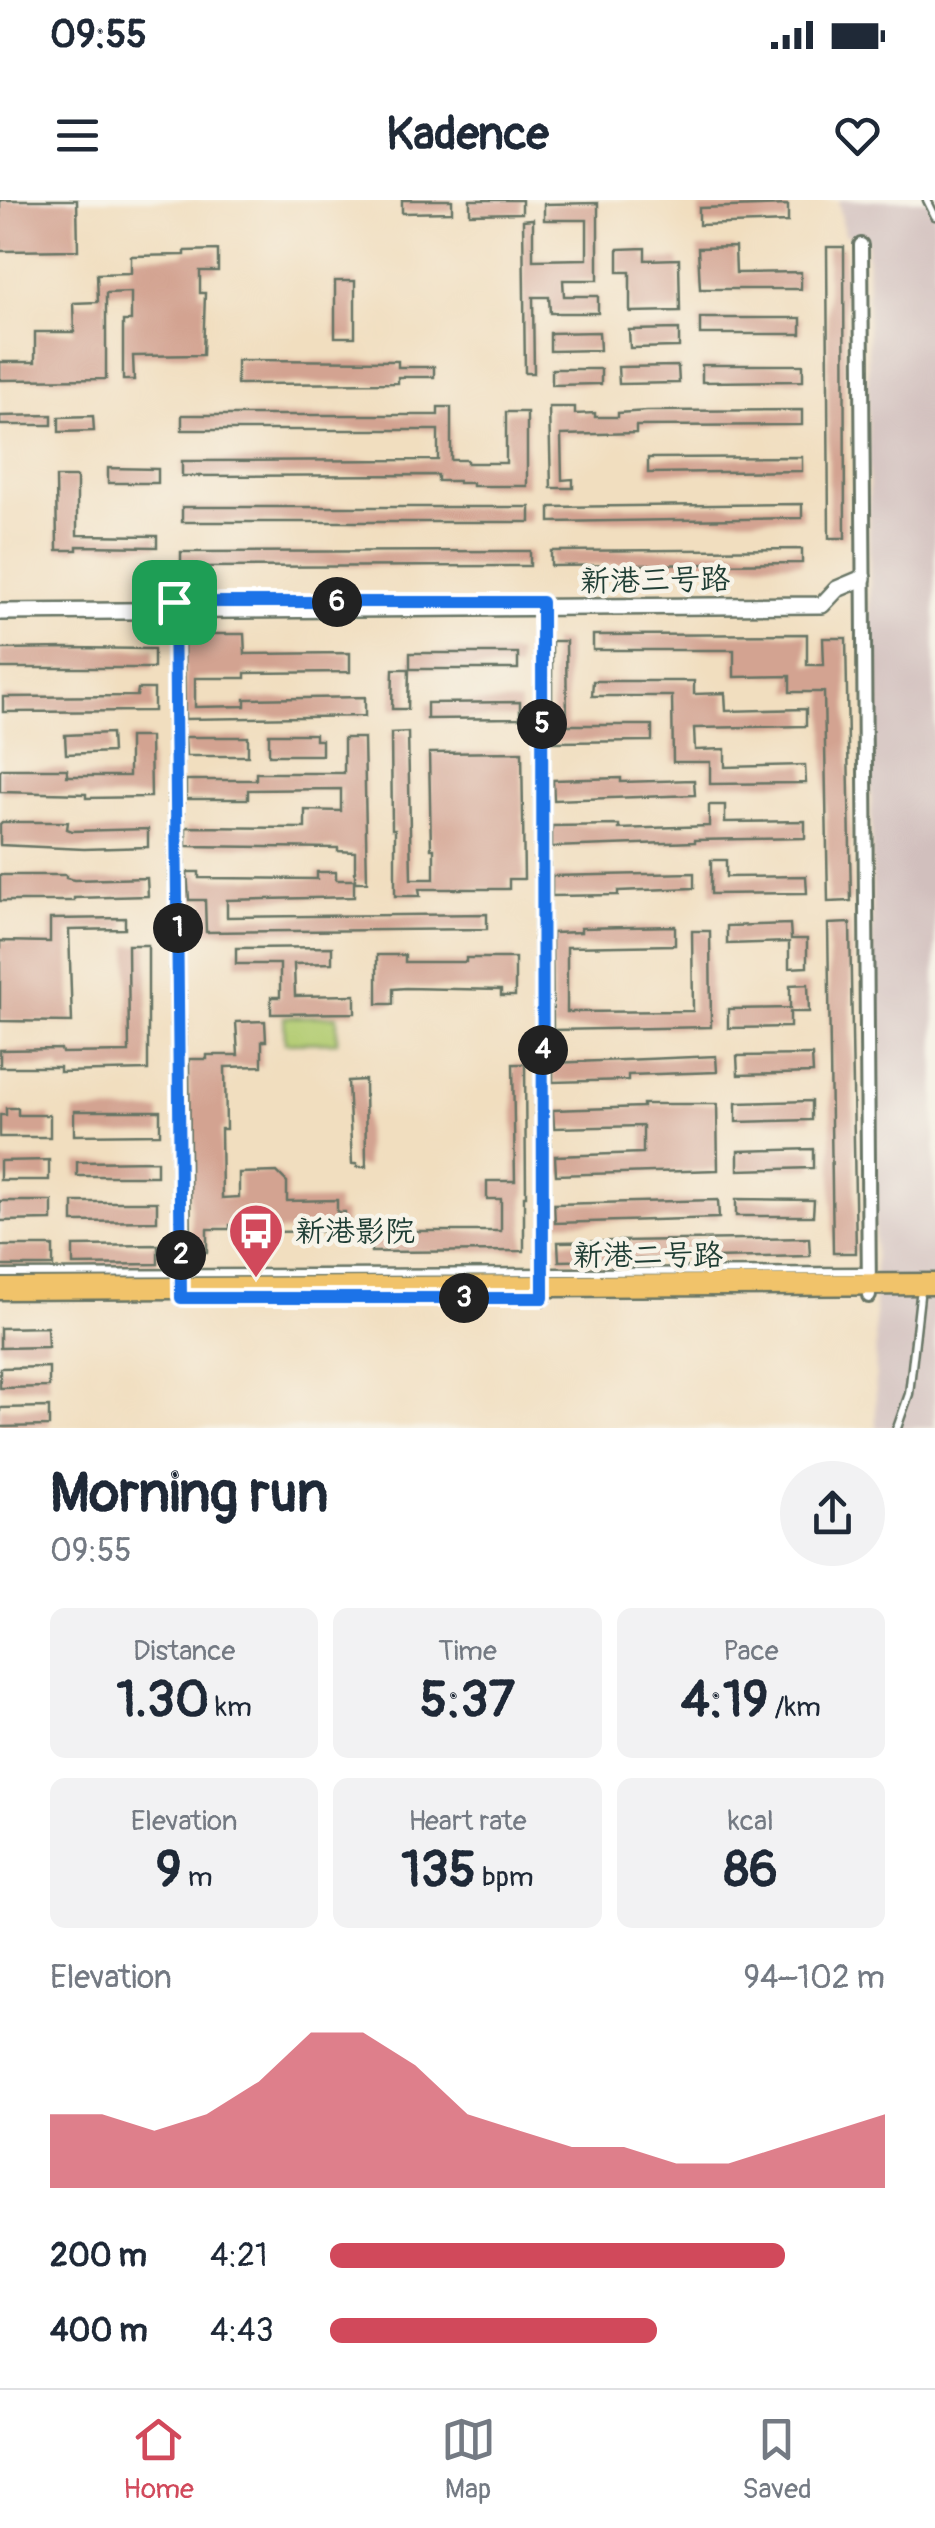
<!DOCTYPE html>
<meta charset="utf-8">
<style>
:root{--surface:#fff;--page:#f2f2f3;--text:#1f2937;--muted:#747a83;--line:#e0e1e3;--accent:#d1495b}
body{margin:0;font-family:Pangolin,"LXGW WenKai TC",sans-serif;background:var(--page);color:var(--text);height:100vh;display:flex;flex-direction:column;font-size:38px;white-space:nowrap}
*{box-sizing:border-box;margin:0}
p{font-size:32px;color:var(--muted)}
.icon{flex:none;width:55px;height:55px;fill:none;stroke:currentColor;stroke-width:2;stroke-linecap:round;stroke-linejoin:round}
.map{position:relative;height:1228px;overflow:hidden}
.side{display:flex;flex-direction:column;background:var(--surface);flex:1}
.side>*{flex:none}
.pin{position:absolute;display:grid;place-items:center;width:85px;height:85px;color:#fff;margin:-42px;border-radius:20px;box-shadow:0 5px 15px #0006}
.km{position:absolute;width:50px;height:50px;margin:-25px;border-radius:50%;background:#222;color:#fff;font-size:28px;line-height:50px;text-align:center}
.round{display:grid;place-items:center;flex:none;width:105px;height:105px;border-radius:52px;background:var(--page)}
.headline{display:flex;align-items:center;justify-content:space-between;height:170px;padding:0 50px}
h1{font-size:55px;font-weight:700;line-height:75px}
.figures{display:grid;grid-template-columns:repeat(3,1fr);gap:15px;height:170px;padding:10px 50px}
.figures div{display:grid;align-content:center;border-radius:15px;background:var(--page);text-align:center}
.figures b{font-size:50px;font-weight:700}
.figures small{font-size:28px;font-weight:400}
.figures p{font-size:28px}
.chart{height:280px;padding:20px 50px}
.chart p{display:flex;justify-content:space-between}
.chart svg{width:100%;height:180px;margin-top:10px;fill:var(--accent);opacity:.7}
ul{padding:0 50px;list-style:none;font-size:32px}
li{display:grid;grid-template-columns:160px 120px 1fr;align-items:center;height:75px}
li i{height:25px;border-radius:12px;background:var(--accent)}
.status{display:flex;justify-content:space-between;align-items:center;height:70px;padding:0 50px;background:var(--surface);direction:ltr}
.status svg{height:28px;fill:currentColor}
header{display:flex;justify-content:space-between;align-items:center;height:130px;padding:0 50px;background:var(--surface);font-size:45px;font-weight:700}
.tab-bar{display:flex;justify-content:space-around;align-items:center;height:140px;border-top:2px solid var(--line);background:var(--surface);font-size:28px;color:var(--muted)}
.tab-bar a{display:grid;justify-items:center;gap:5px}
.tab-bar .current{color:var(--accent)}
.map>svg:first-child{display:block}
.industrial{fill:#d1bfbd}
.green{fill:#b3cc72;stroke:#698453;stroke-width:2.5}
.building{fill:#d3a391}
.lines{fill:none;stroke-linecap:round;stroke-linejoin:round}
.service-casing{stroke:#687565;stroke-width:11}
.minor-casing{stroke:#687565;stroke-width:18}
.tertiary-casing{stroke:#687565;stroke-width:20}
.primary-casing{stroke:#687565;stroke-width:25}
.service{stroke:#fff;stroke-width:6}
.minor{stroke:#fff;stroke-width:12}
.tertiary{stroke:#fff;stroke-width:15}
.primary{stroke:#f1c36a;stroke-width:20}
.route-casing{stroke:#fff;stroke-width:20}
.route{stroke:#1a73e8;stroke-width:12}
.labels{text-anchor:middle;stroke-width:9;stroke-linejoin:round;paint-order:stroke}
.street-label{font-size:30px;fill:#1f3d34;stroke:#f7f3e8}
.poi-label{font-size:30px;fill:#1f3d34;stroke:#f7f3e8;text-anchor:start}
</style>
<div class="status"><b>09:55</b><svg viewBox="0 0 49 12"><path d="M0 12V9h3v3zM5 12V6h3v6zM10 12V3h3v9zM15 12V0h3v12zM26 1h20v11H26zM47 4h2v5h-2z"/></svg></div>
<header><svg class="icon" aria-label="menu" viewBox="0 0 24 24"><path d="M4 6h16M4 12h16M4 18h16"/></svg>Kadence<svg class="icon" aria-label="heart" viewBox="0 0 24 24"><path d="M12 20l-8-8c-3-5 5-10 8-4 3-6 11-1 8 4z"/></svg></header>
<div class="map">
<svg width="935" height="1228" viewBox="0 0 935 1228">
<rect width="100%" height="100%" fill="#f7f3e8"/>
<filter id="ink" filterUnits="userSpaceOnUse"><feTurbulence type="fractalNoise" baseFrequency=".01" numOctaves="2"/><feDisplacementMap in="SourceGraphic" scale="20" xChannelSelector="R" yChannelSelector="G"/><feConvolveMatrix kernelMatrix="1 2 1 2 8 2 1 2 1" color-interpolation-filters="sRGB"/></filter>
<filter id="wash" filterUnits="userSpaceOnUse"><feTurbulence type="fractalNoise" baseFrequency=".0048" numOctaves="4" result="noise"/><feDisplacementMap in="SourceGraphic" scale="40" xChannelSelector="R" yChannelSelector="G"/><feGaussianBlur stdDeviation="2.25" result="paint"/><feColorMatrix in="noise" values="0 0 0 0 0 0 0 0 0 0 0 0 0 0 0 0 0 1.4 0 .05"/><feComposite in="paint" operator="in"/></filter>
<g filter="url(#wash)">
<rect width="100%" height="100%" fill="#f1debf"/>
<!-- industrial -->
<path class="industrial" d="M 838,0 L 935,0 L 935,1228 L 876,1228 L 867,37 L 845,35 Z"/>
<!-- green -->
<path class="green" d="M 337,816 L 337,842 L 285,843 L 284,817 Z"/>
<g id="blocks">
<!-- building -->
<path class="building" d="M 0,0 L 77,0 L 78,50 L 0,51 Z
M 402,0 L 452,0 L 452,12 L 402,13 Z
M 470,0 L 522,0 L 522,13 L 470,14 Z
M 598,3 L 598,80 L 563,80 L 564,96 L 598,96 L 598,113 L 550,113 L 549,97 L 533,97 L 534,173 L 525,173 L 523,20 L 533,19 L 533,60 L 587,59 L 587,20 L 544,20 L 544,4 Z
M 788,5 L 788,22 L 699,25 L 699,8 Z
M 735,47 L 736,73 L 801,72 L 801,89 L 700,89 L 698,48 Z
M 827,47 L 844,47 L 845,338 L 829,338 Z
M 645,48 L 645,60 L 679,59 L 680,111 L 630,112 L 630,72 L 618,72 L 618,49 Z
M 218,50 L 218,71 L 200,71 L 200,93 L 205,93 L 203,155 L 133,156 L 134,180 L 123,180 L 123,121 L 131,121 L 131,92 L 106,93 L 106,179 L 0,180 L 0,162 L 35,162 L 35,132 L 74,132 L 73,103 L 98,102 L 97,74 L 131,73 L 131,56 L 185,55 L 185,51 Z
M 335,81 L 355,81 L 355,137 L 335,137 Z
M 700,118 L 801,118 L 801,134 L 700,134 Z
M 679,129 L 679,147 L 630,148 L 629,130 Z
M 599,132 L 600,150 L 550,151 L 550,133 Z
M 237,160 L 398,161 L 398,167 L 434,167 L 434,177 L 398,177 L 398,183 L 237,184 Z
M 702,165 L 803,165 L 803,181 L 702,182 Z
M 678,166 L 679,183 L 619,184 L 618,167 Z
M 552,169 L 601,169 L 601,184 L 552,185 Z
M 438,207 L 451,207 L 451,260 L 467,260 L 467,263 L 506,263 L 506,212 L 527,212 L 527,286 L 472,286 L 472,283 L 458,283 L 458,281 L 438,281 L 438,275 L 182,276 L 182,261 L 438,260 L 438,230 L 182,230 L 182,215 L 438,215 Z
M 549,207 L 575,207 L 575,214 L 595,213 L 595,217 L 618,217 L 618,213 L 647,211 L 802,210 L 802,225 L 636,226 L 636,233 L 561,235 L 562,280 L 573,279 L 573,288 L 551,288 Z
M 52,215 L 52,225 L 0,225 L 0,216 Z
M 93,216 L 94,231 L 59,232 L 59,217 Z
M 802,257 L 802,271 L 648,273 L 648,258 Z
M 108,268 L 158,269 L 158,283 L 108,283 Z
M 56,277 L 77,277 L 77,335 L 157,336 L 157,347 L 77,346 L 77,350 L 57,350 Z
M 802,304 L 802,318 L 550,322 L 550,307 Z
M 182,307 L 530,307 L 530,322 L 182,322 Z
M 802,349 L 802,363 L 551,366 L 551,351 Z
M 530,351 L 530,366 L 181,367 L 181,352 Z
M 184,434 L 244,434 L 245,454 L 350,453 L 350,472 L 245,473 L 245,478 L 195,478 L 195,507 L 245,506 L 245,499 L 365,497 L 365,516 L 185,519 Z
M 807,434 L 807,465 L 824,465 L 823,438 L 846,438 L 851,701 L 828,702 L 824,492 L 790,492 L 790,476 L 734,477 L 734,450 L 593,450 L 593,435 Z
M 552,441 L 566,441 L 567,525 L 652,525 L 652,541 L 552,542 Z
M 67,448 L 154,449 L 154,468 L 0,468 L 0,449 Z
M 410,453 L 518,453 L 518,469 L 410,469 Z
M 393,469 L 409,469 L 408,509 L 392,509 Z
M 593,481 L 694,481 L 694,494 L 725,493 L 726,511 L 806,509 L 806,526 L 694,528 L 695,550 L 725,549 L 725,567 L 805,565 L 806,583 L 710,584 L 710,562 L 673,562 L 672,496 L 592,496 Z
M 138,489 L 154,489 L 154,511 L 3,512 L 3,497 L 137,496 Z
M 520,502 L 520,518 L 427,519 L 427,503 Z
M 408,532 L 411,679 L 434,679 L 434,649 L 431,649 L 429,553 L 522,552 L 524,679 L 509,679 L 509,689 L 419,689 L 420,696 L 395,696 L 395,629 L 392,629 L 391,533 Z
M 111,533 L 112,552 L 66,554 L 65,535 Z
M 269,534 L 315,534 L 315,540 L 322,540 L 322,555 L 269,555 Z
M 129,537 L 150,537 L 151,597 L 86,598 L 86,594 L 0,592 L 0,571 L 2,569 L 67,569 L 67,576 L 129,576 Z
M 185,537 L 248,537 L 248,556 L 186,556 Z
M 344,538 L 364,538 L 367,682 L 355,682 L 355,652 L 338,651 L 338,648 L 186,646 L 186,627 L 305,628 L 305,610 L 341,611 L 341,589 L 248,590 L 248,599 L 186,599 L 186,580 L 256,580 L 256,573 L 344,573 Z
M 621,578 L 621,582 L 694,580 L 695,595 L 554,600 L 553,580 Z
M 709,605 L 725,605 L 725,622 L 805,621 L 805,638 L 695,640 L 695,642 L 552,647 L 552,626 L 619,625 L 619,629 L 709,626 Z
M 2,622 L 68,622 L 67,629 L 72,631 L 148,629 L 148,647 L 84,649 L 0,645 L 0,624 Z
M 711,660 L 726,660 L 726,677 L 806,676 L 807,693 L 711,694 Z
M 187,672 L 199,672 L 199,678 L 317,679 L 317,672 L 336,672 L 336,680 L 354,680 L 354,697 L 227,700 L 227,717 L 487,714 L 487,729 L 206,732 L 205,700 L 189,700 Z
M 694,673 L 694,688 L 618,691 L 618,695 L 552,696 L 552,676 Z
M 0,675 L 66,675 L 66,678 L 74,680 L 147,678 L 148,696 L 74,698 L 74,701 L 0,701 Z
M 125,718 L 125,729 L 69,730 L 72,822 L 0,821 L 0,741 L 50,742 L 50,719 Z
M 850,723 L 856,1053 L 833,1053 L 828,724 Z
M 790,724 L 791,739 L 807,739 L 807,767 L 789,768 L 789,742 L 727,744 L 727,726 Z
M 675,726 L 675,745 L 567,747 L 567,812 L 693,811 L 692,731 L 710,731 L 711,827 L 553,830 L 552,733 L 581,732 L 581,728 Z
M 128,745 L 148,745 L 148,870 L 60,872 L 60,867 L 0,867 L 0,850 L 61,849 L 62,853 L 129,852 Z
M 332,747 L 332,763 L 294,764 L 295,796 L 355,795 L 355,813 L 271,814 L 271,797 L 280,797 L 280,764 L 236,764 L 236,748 Z
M 377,755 L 405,755 L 405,762 L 466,762 L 466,758 L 515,758 L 515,796 L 501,796 L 501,790 L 406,788 L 393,789 L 393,804 L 377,804 Z
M 808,784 L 809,812 L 790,812 L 790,827 L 728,828 L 728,809 L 790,808 L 790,785 Z
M 265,821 L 266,841 L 262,841 L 262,866 L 225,867 L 226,929 L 221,929 L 222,998 L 239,997 L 239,973 L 277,972 L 287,982 L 287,1001 L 337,1000 L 337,1012 L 345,1012 L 345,1031 L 268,1032 L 268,1025 L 230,1025 L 230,1029 L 207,1029 L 207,1052 L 191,1052 L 189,859 L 207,859 L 207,855 L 238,855 L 236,822 Z
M 812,855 L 813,873 L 738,875 L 737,856 Z
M 716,856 L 717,872 L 628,875 L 628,880 L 553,882 L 553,863 Z
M 513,864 L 525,864 L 526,996 L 524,996 L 524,1051 L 371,1052 L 371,1040 L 410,1040 L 410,1031 L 501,1031 L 501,999 L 487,999 L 487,981 L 515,981 Z
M 365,880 L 366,967 L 357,967 L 357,964 L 352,964 L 348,881 Z
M 811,901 L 811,920 L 736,922 L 736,903 Z
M 643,904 L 717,904 L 718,970 L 556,975 L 555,956 L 643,953 L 643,926 L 554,928 L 553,910 L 643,907 Z
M 6,908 L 18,908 L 18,915 L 50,915 L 50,937 L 0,937 L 0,915 L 6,915 Z
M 74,911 L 160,911 L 160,934 L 74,935 Z
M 813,949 L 813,968 L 738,970 L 738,951 Z
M 49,960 L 49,980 L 0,980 L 0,961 Z
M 157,961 L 157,976 L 77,976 L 77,962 Z
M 736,999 L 814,1000 L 813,1016 L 736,1016 Z
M 718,1000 L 719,1018 L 555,1023 L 554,1004 Z
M 0,1001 L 52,1001 L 52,1020 L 0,1021 Z
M 73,1002 L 157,1002 L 157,1021 L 73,1022 Z
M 809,1038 L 810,1056 L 559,1061 L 558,1042 Z
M 158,1045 L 158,1064 L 73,1065 L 73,1046 Z
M 0,1046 L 53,1046 L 53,1066 L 0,1066 Z
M 47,1127 L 48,1147 L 0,1148 L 0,1128 Z
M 49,1167 L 49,1187 L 0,1188 L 0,1168 Z
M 49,1207 L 49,1226 L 0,1227 L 0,1208 Z"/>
</g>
</g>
<g filter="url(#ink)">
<use href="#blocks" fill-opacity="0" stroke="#687565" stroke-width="2.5"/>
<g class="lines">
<!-- service casing -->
<g class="service-casing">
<path id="service" d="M 927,0 L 935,16
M 0,1074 L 867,1071
M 897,1228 L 909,1194 L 920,1096"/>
</g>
<!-- minor casing -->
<g class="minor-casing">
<path id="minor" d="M 861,45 L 869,1096
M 174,401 L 181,1098
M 542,402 L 543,1098"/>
</g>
<!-- tertiary casing -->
<g class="tertiary-casing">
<path id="tertiary" d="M 0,412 L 822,405 L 837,389 L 863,378"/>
</g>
<!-- primary casing -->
<g class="primary-casing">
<path id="primary" d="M 0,1089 L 935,1084"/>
</g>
<!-- service -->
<use href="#service" class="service"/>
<!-- minor -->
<use href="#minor" class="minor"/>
<!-- tertiary -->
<use href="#tertiary" class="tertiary"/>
<!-- primary -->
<use href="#primary" class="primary"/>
</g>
</g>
<g class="lines" filter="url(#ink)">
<!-- route casing -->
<g class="route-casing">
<path id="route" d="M 174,402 L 542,402 L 543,1098 L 181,1098 Z"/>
</g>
<!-- route -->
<use href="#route" class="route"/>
</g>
<!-- icons -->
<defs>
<g id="bus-pin" transform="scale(2.875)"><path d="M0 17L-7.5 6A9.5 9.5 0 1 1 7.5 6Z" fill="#d1495b" stroke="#f7f3e8"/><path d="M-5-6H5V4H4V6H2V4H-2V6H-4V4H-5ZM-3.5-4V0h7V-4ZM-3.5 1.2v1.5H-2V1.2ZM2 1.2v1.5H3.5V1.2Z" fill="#fff"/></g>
</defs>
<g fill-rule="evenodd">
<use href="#bus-pin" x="256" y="1031"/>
</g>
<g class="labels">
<!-- street labels -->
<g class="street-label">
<text transform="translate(655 380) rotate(-1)" y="10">新港三号路</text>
<text x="648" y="1065">新港二号路</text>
</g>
<!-- poi labels -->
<g class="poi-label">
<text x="295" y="1041">新港影院</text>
</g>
</g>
</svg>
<div class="pin" style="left:174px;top:402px;background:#1e9e55"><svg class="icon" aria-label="arrive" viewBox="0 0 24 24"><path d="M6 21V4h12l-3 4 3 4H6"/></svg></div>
<b class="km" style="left:178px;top:728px">1</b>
<b class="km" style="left:181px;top:1055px">2</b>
<b class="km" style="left:464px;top:1098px">3</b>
<b class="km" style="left:543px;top:850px">4</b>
<b class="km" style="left:542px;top:524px">5</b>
<b class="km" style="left:337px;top:402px">6</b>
</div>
<section class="side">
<div class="headline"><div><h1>Morning run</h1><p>09:55</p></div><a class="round"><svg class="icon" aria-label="share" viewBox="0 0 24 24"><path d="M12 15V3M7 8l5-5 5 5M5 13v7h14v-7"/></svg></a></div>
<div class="figures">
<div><p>Distance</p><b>1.30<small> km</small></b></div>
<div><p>Time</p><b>5:37</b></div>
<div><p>Pace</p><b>4:19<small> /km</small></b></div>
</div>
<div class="figures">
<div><p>Elevation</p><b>9<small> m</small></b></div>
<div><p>Heart rate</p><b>135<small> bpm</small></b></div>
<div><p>kcal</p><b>86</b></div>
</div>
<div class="chart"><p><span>Elevation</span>94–102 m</p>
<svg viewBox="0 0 160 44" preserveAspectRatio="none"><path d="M0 44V26L10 26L20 30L30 26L40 18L50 6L60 6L70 14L80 26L90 30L100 34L110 34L120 38L130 38L140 34L150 30L160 26V44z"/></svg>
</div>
<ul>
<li><b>200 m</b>4:21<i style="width:82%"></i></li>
<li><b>400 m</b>4:43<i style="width:59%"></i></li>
</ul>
</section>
<nav class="tab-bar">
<a class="current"><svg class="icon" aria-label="home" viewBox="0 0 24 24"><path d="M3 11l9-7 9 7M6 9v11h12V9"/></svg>Home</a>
<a><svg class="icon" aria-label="map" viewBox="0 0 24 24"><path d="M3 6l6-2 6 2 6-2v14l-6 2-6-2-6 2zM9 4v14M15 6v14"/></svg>Map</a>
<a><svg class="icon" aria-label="saved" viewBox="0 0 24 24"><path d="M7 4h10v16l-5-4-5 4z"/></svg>Saved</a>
</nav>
